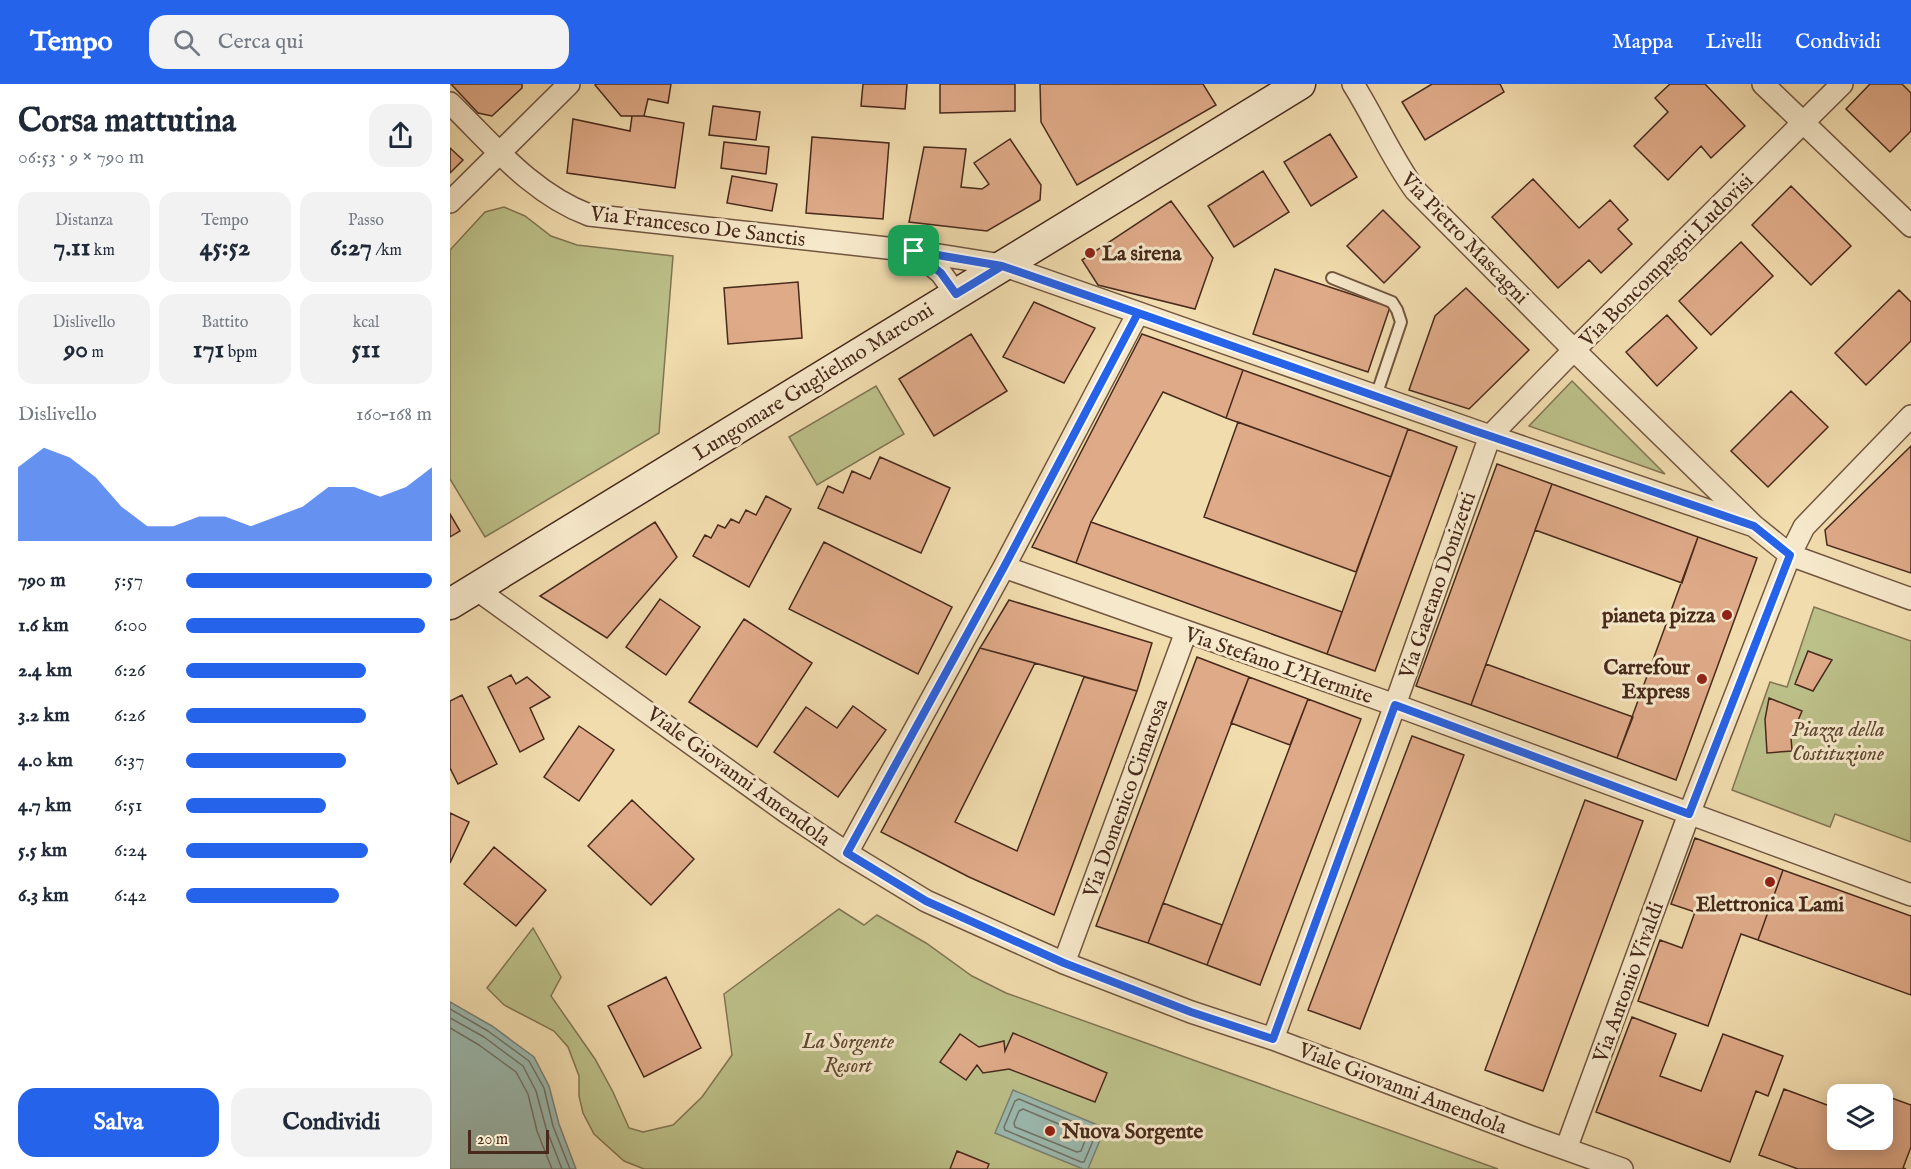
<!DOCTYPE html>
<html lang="it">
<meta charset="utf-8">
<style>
:root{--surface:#fff;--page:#f2f2f3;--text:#1f2937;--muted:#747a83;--accent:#2563eb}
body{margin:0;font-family:"IM FELL English",serif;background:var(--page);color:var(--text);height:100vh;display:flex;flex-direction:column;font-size:22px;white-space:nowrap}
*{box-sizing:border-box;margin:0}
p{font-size:20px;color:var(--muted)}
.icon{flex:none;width:33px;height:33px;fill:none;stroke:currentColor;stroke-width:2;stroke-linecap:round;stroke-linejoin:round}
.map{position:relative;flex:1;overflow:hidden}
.panel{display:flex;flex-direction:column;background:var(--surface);width:450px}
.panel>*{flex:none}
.controls{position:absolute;left:1377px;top:1000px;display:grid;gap:12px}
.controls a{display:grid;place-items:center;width:66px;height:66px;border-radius:12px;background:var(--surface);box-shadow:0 3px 15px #0003;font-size:30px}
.scale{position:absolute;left:18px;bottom:15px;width:81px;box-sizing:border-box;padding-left:6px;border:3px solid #482a1c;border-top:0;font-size:16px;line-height:21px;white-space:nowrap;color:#482a1c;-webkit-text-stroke:4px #f6e8ca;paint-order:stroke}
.pin{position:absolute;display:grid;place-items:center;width:51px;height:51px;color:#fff;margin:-26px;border-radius:12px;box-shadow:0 3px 9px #0006}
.round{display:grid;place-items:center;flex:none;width:63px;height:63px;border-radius:18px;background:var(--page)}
.summary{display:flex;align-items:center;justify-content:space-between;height:102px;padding:0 18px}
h1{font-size:33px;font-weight:800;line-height:45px}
.metrics{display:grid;grid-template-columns:repeat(3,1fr);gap:9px;height:102px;padding:6px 18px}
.metrics div{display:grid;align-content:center;border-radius:15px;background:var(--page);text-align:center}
.metrics b{font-size:26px;font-weight:800}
.metrics small{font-size:16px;font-weight:400}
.metrics p{font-size:16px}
.chart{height:168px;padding:12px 18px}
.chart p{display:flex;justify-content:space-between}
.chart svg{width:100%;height:108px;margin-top:6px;fill:var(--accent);opacity:.7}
.action{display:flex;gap:12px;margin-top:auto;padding:12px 18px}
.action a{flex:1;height:69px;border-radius:18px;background:var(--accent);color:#fff;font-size:24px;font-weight:800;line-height:69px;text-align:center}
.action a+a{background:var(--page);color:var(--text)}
ul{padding:0 18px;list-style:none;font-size:20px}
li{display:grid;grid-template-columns:96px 72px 1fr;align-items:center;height:45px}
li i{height:15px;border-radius:8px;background:var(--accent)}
header{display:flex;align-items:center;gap:36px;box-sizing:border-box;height:84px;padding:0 30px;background:var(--accent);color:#fff}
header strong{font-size:28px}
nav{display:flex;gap:33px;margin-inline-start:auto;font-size:21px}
.search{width:420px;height:54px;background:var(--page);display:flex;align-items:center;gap:15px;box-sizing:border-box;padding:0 21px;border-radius:18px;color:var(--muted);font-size:22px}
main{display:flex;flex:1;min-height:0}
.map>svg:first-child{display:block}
.green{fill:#bcc089;stroke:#827552;stroke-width:1.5}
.water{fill:#9bbab0;stroke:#7a8075;stroke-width:1.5}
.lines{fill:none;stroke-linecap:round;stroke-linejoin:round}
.shore{stroke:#727266;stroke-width:1.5}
.building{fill:#dfaa88;stroke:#482a1c;stroke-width:1.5}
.lane-casing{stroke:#725640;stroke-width:14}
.street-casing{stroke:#725640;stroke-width:24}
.secondary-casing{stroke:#482a1c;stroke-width:33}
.lane{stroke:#f6e8ca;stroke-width:10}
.street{stroke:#f6e8ca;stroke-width:21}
.secondary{stroke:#f6e8ca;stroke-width:30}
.route-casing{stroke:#fff;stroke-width:12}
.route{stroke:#2563eb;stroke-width:8}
.poi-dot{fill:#8f2418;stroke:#f6e8ca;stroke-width:2}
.labels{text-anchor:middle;stroke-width:6;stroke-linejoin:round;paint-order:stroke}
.street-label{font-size:21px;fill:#482a1c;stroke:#f6e8ca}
.poi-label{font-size:21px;font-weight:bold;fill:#482a1c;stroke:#f6e8ca;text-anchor:start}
.park-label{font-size:21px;font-style:italic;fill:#5f4832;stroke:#f6e8ca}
</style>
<header>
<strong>Tempo</strong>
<div class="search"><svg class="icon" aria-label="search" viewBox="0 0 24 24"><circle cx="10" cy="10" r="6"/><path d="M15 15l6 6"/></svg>Cerca qui</div>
<nav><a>Mappa</a><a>Livelli</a><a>Condividi</a></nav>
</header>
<main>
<section class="panel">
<div class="summary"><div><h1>Corsa mattutina</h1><p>06:53 · 9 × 790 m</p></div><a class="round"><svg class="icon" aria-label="share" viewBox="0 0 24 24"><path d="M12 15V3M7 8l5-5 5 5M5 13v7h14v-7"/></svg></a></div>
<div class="metrics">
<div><p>Distanza</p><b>7.11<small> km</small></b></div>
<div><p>Tempo</p><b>45:52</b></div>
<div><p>Passo</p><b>6:27<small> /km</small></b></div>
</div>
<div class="metrics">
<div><p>Dislivello</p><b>90<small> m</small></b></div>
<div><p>Battito</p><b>171<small> bpm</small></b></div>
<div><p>kcal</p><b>511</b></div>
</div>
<div class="chart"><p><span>Dislivello</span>160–168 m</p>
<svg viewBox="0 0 160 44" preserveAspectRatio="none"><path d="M0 44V14L10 6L20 10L30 18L40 30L50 38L60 38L70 34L80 34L90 38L100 34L110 30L120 22L130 22L140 26L150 22L160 14V44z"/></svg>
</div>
<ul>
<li><b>790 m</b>5:57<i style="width:100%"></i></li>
<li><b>1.6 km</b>6:00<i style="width:97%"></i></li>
<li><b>2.4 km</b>6:26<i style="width:73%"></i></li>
<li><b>3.2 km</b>6:26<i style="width:73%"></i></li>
<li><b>4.0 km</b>6:37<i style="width:65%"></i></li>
<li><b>4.7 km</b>6:51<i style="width:57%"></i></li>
<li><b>5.5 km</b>6:24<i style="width:74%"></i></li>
<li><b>6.3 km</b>6:42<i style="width:62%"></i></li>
</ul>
<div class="action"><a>Salva</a><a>Condividi</a></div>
</section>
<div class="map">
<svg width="1461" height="1085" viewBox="0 0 1461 1085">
<rect width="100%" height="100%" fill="#f1dcae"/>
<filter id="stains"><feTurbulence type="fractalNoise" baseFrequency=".00333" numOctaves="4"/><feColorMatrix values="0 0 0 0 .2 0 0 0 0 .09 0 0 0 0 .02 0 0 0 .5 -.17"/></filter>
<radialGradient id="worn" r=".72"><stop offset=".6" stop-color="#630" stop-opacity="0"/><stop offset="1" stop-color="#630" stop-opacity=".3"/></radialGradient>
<!-- green -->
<path class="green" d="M 54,123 L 75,132 L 101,152 L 127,161 L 223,172 L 209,349 L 35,453 L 0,395 L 0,166 L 35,128 Z
M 1122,297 L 1215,390 L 1079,342 Z
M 426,302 L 454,350 L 367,401 L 339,353 Z
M 1364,523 L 1461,557 L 1461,758 L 1385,730 L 1380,743 L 1282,706 L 1320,598 L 1337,603 Z
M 389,825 L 414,841 L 427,831 L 476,859 L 522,892 L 556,909 L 1048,1085 L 194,1085 L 174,1077 L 144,1050 L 133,1029 L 129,1012 L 129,992 L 118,963 L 104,947 L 54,921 L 37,904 L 83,844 L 111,893 L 101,912 L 145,975 L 163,1008 L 179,1044 L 193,1048 L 223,1041 L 252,1013 L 282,971 L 274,910 Z"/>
<!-- water -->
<path class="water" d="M 0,918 L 42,942 L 84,973 L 99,1002 L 109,1040 L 126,1085 L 0,1085 Z
M 563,1006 L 655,1044 L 638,1085 L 633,1085 L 545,1049 Z"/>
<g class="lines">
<!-- shore -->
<path class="shore" d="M 0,925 L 38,947 L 79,977 L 94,1004 L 103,1042 L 120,1085
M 0,934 L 34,953 L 73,982 L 86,1007 L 96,1044 L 112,1085
M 0,944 L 29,961 L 66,988 L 78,1010 L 87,1047 L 102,1085
M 569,1015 L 645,1047 L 646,1050 L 634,1078 L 631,1078 L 555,1046 L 554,1043 L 565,1017 Z
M 573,1025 L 635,1051 L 636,1054 L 631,1067 L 627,1068 L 565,1043 L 564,1039 L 569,1027 Z"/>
</g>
<!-- building -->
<path class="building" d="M 1,0 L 72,0 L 72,4 L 42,32 L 28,29 Z
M 147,0 L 221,0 L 218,19 L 198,15 L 194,32 L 171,32 L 145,1 Z
M 413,0 L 457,0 L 455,25 L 411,22 Z
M 490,0 L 565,0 L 565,27 L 490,29 Z
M 590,0 L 753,0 L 766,21 L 627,101 L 591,38 Z
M 982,0 L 1050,0 L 1054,8 L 975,56 L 952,18 Z
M 1220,0 L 1255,0 L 1295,42 L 1261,74 L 1251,62 L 1218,96 L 1184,62 L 1218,28 L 1205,14 Z
M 1420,0 L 1452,0 L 1461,9 L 1461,47 L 1440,68 L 1396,25 Z
M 263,22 L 310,28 L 306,56 L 259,51 Z
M 182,32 L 194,32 L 234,39 L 225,104 L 117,89 L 123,35 L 180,47 Z
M 880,50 L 907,93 L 861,122 L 834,78 Z
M 362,53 L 439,59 L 433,135 L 356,129 Z
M 560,55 L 591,101 L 590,116 L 537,147 L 459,138 L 474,63 L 516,65 L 511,103 L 532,105 L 539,100 L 524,79 Z
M 274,58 L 319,63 L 316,90 L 271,84 Z
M 0,64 L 13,76 L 0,89 Z
M 813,87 L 839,128 L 784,163 L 758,122 Z
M 282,92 L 327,100 L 322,127 L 277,119 Z
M 1083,95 L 1129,144 L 1160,116 L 1178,136 L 1168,145 L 1182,160 L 1151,189 L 1139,176 L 1108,204 L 1042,133 Z
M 1341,102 L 1401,162 L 1361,201 L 1302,141 Z
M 721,117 L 763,174 L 745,225 L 648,201 L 632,176 Z
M 933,126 L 970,163 L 934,199 L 897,162 Z
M 1291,158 L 1323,192 L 1261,251 L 1229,217 Z
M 825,185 L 940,223 L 918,288 L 803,250 Z
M 348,198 L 352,254 L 278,260 L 274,204 Z
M 1016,204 L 1079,266 L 1019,325 L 959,306 L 985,232 Z
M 1449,206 L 1461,218 L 1461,257 L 1416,301 L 1385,269 Z
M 584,218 L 645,244 L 614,299 L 553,273 Z
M 1217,231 L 1247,264 L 1207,302 L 1176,268 Z
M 521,250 L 557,307 L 484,352 L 449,295 Z
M 692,250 L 793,286 L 776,334 L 713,308 L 641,438 L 626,479 L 582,463 Z
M 793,286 L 958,345 L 941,393 L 776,334 Z
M 1341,307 L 1378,343 L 1318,403 L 1281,367 Z
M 788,338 L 941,393 L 906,488 L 754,433 Z
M 958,345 L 1007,363 L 925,587 L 877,570 Z
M 1461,362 L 1461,489 L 1377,461 L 1375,446 Z
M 430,373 L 500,404 L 471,469 L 368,424 L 378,402 L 393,409 L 402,387 L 420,395 Z
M 1047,380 L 1102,400 L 1021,621 L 966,602 Z
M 1102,400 L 1248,453 L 1232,499 L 1085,446 Z
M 316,412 L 341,425 L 299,503 L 243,472 L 255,451 L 261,454 L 268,441 L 275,444 L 281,435 L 289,439 L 296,426 L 306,431 Z
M 0,430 L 10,447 L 0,453 Z
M 205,438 L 227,473 L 157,554 L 90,512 Z
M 641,438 L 892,528 L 877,570 L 626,479 Z
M 1248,453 L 1307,474 L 1226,696 L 1167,674 Z
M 374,458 L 502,523 L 468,590 L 339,525 Z
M 210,515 L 250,543 L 216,591 L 176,563 Z
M 559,516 L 702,559 L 687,607 L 530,564 Z
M 294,535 L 362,579 L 307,663 L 239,618 Z
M 530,564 L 585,579 L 505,738 L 567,767 L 634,593 L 687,607 L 604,831 L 519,793 L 431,748 Z
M 1358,567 L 1382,576 L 1363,607 L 1345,600 Z
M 747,573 L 799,593 L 698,859 L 646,842 Z
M 1036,580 L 1183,633 L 1167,674 L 1021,621 Z
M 61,591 L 66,600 L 77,593 L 100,613 L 80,624 L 94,655 L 70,668 L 38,603 Z
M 799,593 L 858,615 L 840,661 L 781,639 Z
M 12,611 L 47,680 L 8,700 L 0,684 L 0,617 Z
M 1319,614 L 1352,627 L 1341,653 L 1342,667 L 1317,669 L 1315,635 Z
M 858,615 L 911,635 L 810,901 L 757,881 Z
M 403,622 L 436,646 L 388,713 L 324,668 L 356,623 L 387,644 Z
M 129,642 L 164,666 L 129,717 L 94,693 Z
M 962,652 L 1014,671 L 910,945 L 858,926 Z
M 182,716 L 244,775 L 201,821 L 138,762 Z
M 1135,716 L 1193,737 L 1093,1007 L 1035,986 Z
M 0,729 L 19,738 L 0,779 Z
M 1245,754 L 1333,786 L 1308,856 L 1291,850 L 1258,942 L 1188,917 L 1210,856 L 1232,864 L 1245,828 L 1221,820 Z
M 44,763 L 96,806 L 66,842 L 14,800 Z
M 1333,786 L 1461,832 L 1461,911 L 1308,856 Z
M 713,819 L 772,841 L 757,881 L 698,859 Z
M 216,893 L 251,964 L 194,993 L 158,922 Z
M 1182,933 L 1226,950 L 1210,992 L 1251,1007 L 1273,950 L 1333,972 L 1318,1012 L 1306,1007 L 1280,1078 L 1146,1028 Z
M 563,949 L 657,989 L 645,1018 L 559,985 L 533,989 L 527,981 L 516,996 L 490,978 L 510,950 L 529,963 L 554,957 L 555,967 Z
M 1334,1005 L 1388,1025 L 1388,1056 L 1432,1056 L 1432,1011 L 1424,1011 L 1425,1008 L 1461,1021 L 1461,1063 L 1453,1084 L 1456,1085 L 1348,1085 L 1309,1071 Z
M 507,1067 L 539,1080 L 537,1085 L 500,1085 Z"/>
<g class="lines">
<!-- lane casing -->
<g class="lane-casing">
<path id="lane" d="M 882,194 L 942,218 L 947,226 L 951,238 L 926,312"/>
</g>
<!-- street casing -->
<g class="street-casing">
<path id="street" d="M 903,0 C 925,35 941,73 965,106 L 1124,266 L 1304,442 L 1340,471 L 1461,515
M 1313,0 L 1461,142
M 0,19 C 42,60 82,110 139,131 L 464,167 L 552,181 L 1040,352 L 1304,442
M 0,118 L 119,0
M 465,167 L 491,189 L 506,210
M 554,483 L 945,621 L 1461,811
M 26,505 L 336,728 L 397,769 L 476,817 L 614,879 L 741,928 L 823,955 L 1079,1052 L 1172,1085
M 397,769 L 554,483 L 688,229
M 614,879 L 736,548
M 823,955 L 945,621 L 1040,352 L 1116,274 L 1392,0
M 1116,1065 L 1239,730 L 1340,471 L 1354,443 L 1461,332"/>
</g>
<!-- secondary casing -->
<g class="secondary-casing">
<path id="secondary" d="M 0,520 L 850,0"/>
</g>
<!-- lane -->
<use href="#lane" class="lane"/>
<!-- street -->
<use href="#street" class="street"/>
<!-- secondary -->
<use href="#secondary" class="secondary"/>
</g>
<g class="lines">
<!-- route casing -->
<g class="route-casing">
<path id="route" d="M 464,167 L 552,182 L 688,229 L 554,483 L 397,769 L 476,817 L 614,879 L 741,928 L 823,955 L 945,621 L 1239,730 L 1340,471 L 1304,442 L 1040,352 L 1025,347 C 867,292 710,236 552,182 L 506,210 L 491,189 L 464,167"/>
</g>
<!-- route -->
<use href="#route" class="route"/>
</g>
<!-- markers -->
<g class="poi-dot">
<circle cx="640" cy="169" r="6"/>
<circle cx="1277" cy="531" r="6"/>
<circle cx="1252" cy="595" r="6"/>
<circle cx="1320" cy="798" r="6"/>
<circle cx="600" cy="1047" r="6"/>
</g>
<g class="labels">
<!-- street labels -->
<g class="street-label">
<text transform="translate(248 142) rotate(7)" y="7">Via Francesco De Sanctis</text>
<text transform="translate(1015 154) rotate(46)" y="7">Via Pietro Mascagni</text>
<text transform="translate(1216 176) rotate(-45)" y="7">Via Boncompagni Ludovisi</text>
<text transform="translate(363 297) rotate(-32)" y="7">Lungomare Guglielmo Marconi</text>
<text transform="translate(987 501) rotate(-71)" y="7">Via Gaetano Donizetti</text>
<text transform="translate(829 581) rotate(19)" y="7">Via Stefano L'Hermite</text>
<text transform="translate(289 692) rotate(36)" y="7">Viale Giovanni Amendola</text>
<text transform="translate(675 714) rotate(-70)" y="7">Via Domenico Cimarosa</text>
<text transform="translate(1178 898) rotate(-70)" y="7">Via Antonio Vivaldi</text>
<text transform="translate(953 1004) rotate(21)" y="7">Viale Giovanni Amendola</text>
</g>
<!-- poi labels -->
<g class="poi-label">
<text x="652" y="176">La sirena</text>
<text x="1265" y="538" text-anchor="end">pianeta pizza</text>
<text x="1240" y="590" text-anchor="end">Carrefour<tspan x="1240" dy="24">Express</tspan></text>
<text x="1320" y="827" text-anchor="middle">Elettronica Lami</text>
<text x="612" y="1054">Nuova Sorgente</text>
</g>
<!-- park labels -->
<g class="park-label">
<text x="1388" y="652">Piazza della<tspan x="1388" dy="24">Costituzione</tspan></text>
<text x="398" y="964">La Sorgente<tspan x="398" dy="24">Resort</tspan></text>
</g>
</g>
<rect width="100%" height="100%" filter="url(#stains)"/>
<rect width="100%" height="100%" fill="url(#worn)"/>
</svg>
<div class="controls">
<a><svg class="icon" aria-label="layers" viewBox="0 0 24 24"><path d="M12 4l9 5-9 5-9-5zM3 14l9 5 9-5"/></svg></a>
</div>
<div class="scale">20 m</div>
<div class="pin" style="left:464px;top:167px;background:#1e9e55"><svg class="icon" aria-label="arrive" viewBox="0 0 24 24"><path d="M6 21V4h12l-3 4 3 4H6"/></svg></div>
</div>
</main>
